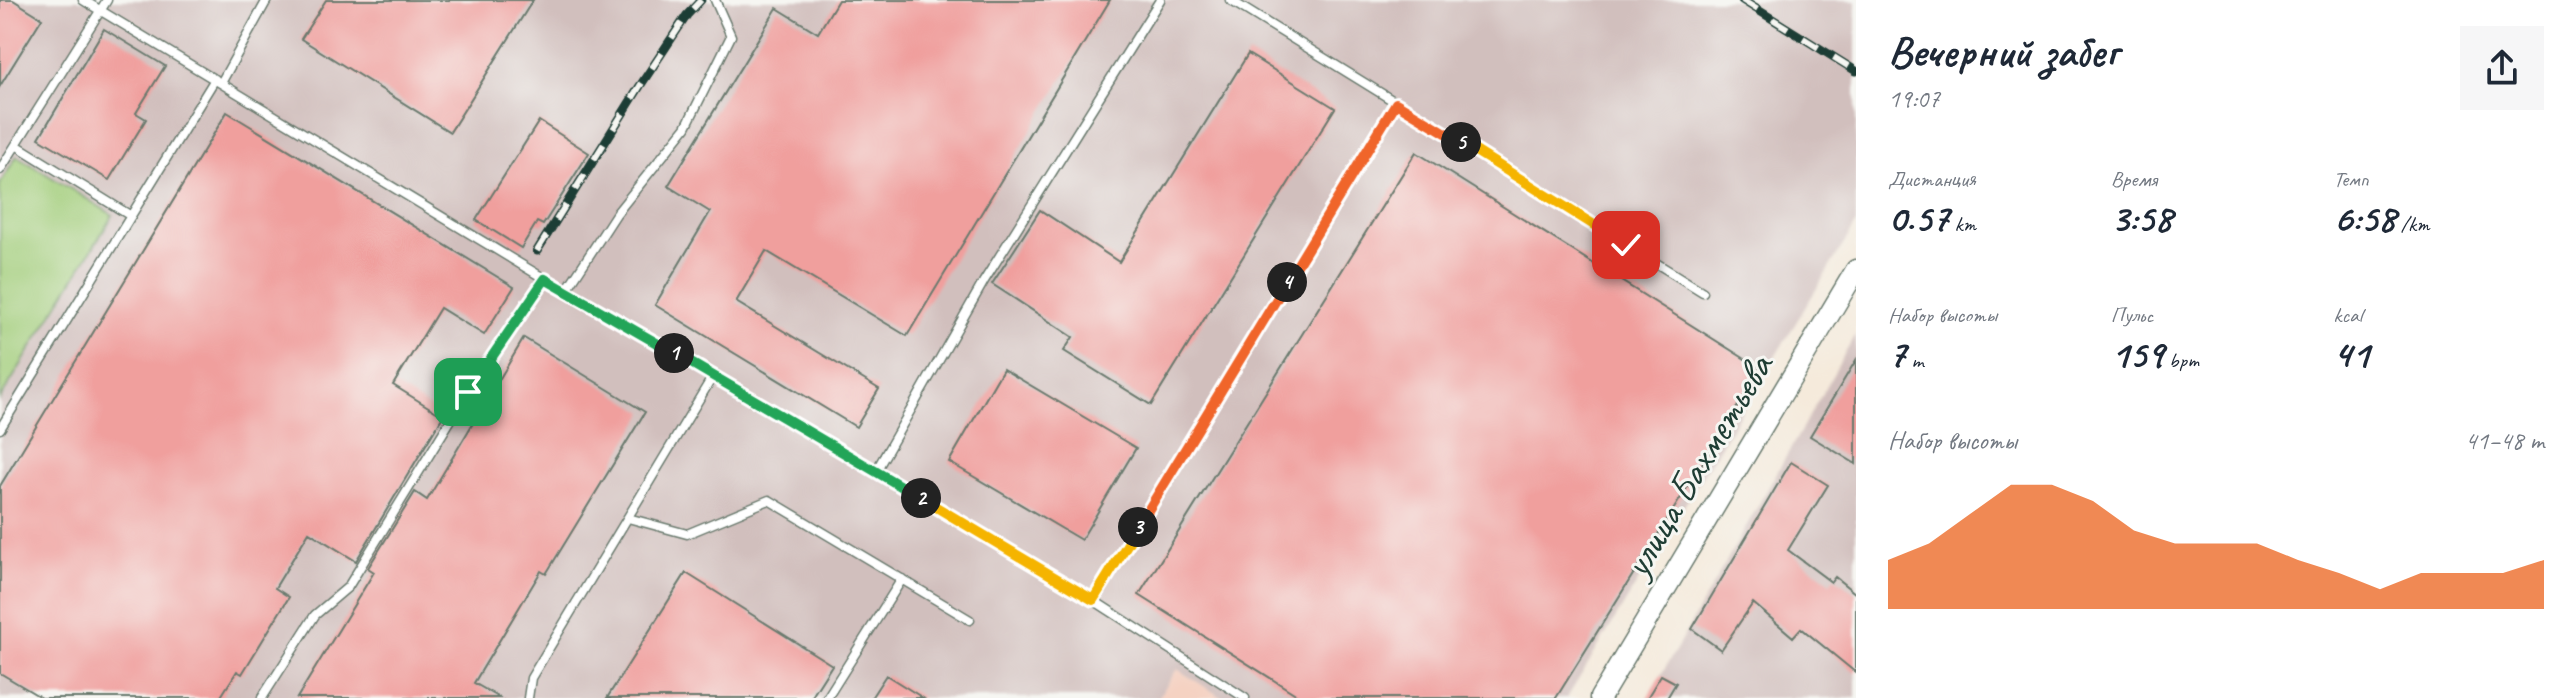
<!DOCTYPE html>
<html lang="ru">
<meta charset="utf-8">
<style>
:root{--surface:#fff;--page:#f6f6f7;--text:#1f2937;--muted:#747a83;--accent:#ea580c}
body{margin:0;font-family:Caveat,sans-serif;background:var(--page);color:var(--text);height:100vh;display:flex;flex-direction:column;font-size:30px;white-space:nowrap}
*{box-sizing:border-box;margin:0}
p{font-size:26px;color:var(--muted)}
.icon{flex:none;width:44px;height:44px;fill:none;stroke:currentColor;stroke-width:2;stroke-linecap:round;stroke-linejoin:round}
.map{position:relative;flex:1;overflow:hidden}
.panel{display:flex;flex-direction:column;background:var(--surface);width:720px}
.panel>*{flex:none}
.pin{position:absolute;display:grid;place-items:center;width:68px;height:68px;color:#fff;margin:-34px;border-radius:16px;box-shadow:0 4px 12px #0006}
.km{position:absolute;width:40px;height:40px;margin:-20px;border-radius:50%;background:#222;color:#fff;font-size:22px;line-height:40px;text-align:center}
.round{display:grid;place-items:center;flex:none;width:84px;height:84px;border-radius:0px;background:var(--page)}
.summary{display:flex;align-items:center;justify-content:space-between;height:136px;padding:0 32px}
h1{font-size:44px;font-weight:700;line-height:60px}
.figures{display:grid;grid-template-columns:repeat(3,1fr);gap:12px;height:136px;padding:8px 32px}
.figures div{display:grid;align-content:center}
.figures b{font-size:40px;font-weight:700}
.figures small{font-size:22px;font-weight:400}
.figures p{font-size:22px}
.chart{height:224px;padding:16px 32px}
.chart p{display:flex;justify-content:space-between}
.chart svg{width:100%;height:144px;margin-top:8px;fill:var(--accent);opacity:.7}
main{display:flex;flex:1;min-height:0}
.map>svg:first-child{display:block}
.built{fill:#f5d2c2}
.industrial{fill:#d1bfbd}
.green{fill:#a3ce7b;stroke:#618658;stroke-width:2}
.building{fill:#f09f9d}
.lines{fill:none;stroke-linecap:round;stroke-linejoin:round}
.service-casing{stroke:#6a7a6e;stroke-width:11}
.tertiary-casing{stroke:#6a7a6e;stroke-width:23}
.service{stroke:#fff;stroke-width:8}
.tertiary{stroke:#fff;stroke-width:20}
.rail-casing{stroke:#1f3d34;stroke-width:9}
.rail{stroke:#f6f6f2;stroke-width:6;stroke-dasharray:18;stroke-linecap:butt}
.split-1-casing{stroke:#fff;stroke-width:16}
.split-2-casing{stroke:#fff;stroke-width:16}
.split-3-casing{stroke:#fff;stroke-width:16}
.split-4-casing{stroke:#fff;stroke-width:16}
.split-5-casing{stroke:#fff;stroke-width:16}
.split-6-casing{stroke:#fff;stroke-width:16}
.split-1{stroke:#22a559;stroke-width:10}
.split-2{stroke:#22a559;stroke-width:10}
.split-3{stroke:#f5b400;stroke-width:10}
.split-4{stroke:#f0652b;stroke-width:10}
.split-5{stroke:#f0652b;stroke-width:10}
.split-6{stroke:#f5b400;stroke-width:10}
.labels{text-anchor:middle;stroke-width:6;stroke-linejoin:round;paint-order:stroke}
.street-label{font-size:40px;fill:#1f3d34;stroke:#f6f6f2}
</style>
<main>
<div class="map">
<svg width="1856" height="698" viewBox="0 0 1856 698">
<rect width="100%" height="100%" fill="#f6f6f2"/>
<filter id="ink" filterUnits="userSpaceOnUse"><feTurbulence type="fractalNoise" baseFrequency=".0125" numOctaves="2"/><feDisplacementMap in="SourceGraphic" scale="16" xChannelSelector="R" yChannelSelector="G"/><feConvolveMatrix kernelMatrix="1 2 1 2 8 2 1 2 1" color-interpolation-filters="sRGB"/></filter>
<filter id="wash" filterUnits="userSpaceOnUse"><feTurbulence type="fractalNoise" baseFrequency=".006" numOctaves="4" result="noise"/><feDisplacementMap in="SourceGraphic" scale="32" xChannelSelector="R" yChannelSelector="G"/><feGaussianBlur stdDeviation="1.8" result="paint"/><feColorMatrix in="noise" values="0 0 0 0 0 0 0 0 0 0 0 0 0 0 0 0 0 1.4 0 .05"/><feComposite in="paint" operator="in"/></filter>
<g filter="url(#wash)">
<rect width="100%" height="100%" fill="#f5eadb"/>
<!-- built -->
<path class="built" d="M 1177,669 L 1223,698 L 1158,698 Z"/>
<!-- industrial -->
<path class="industrial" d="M 0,0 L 1856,0 L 1856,224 L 1567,698 L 1223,698 L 1177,669 L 1158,698 L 0,698 Z
M 1856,334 L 1856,698 L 1647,698 L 1678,646 Z"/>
<!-- green -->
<path class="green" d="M 17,156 L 113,215 L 0,399 L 0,184 Z"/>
<g id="blocks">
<!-- building -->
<path class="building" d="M 0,0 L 13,0 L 42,18 L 0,86 Z
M 326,0 L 533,0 L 450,132 L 301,39 Z
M 838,0 L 1110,0 L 907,336 L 766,251 L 736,302 L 879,389 L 856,427 L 655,305 L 710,212 L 668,186 L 777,8 L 818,33 Z
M 104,29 L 165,66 L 136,113 L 146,119 L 109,180 L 39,138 Z
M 1248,54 L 1335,108 L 1151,405 L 1064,351 L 1073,337 L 992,284 L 1040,210 L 1119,262 Z
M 227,112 L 514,287 L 484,335 L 440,308 L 393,385 L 443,416 L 356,561 L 309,532 L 275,588 L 289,597 L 242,674 L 237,671 L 220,698 L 42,698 L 0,673 L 0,486 Z
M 539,121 L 589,153 L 543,225 L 537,222 L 521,248 L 476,220 Z
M 1416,152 L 1761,369 L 1556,698 L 1302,698 L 1139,595 Z
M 524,338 L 645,412 L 546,574 L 541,571 L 474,683 L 500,698 L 297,698 L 374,572 L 368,568 L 415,492 L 427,500 Z
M 1856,360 L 1856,464 L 1810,436 Z
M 1003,369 L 1136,448 L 1081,540 L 949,462 Z
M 1791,462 L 1828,485 L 1788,550 L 1831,582 L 1835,577 L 1856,594 L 1856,673 L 1801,628 L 1793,637 L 1753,603 L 1721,650 L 1692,629 Z
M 686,573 L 832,665 L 811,698 L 607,698 Z
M 886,675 L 923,698 L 871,698 Z
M 1661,675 L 1676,683 L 1667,698 L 1647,698 Z"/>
</g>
</g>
<g filter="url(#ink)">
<use href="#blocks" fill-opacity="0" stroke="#6a7a6e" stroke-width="2"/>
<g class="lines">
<!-- service casing -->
<g class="service-casing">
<path id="service" d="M 83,0 L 545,279 L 1093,600 L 1245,698
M 1230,0 L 1703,292
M 221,83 L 267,0
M 16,145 L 131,216
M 0,170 L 107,0
M 566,291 L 616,214 L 686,127 L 731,36 L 715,0
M 0,429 L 215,79
M 876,471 L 984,281 L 1160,0
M 628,518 L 687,534 L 769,500 L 970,620
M 1093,600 L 1396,103
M 262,698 L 315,615 L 348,587 L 468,392 L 545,279
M 528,698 L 531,678 L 713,376
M 827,698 L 902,579"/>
</g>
<!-- tertiary casing -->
<g class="tertiary-casing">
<path id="tertiary" d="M 1600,698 L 1856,270"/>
</g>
<!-- service -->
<use href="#service" class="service"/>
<!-- tertiary -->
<use href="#tertiary" class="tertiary"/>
<!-- rail casing -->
<g class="rail-casing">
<path id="rail" d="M 1742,0 L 1856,71
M 537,251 L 640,86 L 687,15 L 701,0"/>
</g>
<!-- rail -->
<use href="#rail" class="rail"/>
</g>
</g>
<g class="lines" filter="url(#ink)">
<!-- split-1 casing -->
<g class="split-1-casing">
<path id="split-1" d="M 468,392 L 545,279 L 674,353"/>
</g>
<!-- split-2 casing -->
<g class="split-2-casing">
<path id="split-2" d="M 674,353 L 921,498"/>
</g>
<!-- split-3 casing -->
<g class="split-3-casing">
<path id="split-3" d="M 921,498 L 1093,600 L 1138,527"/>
</g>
<!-- split-4 casing -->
<g class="split-4-casing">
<path id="split-4" d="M 1138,527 L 1287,282"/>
</g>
<!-- split-5 casing -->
<g class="split-5-casing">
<path id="split-5" d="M 1287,282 L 1396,103 L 1461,142"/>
</g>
<!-- split-6 casing -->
<g class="split-6-casing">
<path id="split-6" d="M 1461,142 L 1626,245"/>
</g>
<!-- split-1 -->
<use href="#split-1" class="split-1"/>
<!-- split-2 -->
<use href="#split-2" class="split-2"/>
<!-- split-3 -->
<use href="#split-3" class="split-3"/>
<!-- split-4 -->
<use href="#split-4" class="split-4"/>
<!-- split-5 -->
<use href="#split-5" class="split-5"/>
<!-- split-6 -->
<use href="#split-6" class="split-6"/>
</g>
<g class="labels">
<!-- street labels -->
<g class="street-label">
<text transform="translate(1697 465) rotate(-59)" y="14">улица Бахметьева</text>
</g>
</g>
</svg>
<div class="pin" style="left:468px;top:392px;background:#1e9e55"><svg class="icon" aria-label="arrive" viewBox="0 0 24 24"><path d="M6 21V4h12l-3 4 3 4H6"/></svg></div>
<div class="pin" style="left:1626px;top:245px;background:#d93025"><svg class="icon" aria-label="check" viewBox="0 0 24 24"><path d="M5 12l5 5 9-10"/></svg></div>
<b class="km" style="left:674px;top:353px">1</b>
<b class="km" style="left:921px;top:498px">2</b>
<b class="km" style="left:1138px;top:527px">3</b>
<b class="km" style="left:1287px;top:282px">4</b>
<b class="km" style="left:1461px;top:142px">5</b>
</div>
<section class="panel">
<div class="summary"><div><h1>Вечерний забег</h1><p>19:07</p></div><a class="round"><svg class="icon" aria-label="share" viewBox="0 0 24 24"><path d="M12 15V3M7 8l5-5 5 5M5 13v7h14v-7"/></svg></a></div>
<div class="figures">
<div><p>Дистанция</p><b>0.57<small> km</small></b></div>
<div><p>Время</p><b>3:58</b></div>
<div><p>Темп</p><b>6:58<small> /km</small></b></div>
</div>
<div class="figures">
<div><p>Набор высоты</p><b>7<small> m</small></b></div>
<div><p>Пульс</p><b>159<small> bpm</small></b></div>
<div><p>kcal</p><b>41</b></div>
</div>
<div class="chart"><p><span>Набор высоты</span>41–48 m</p>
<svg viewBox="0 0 160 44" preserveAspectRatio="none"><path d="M0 44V29L10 24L20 15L30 6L40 6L50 11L60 20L70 24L80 24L90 24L100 29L110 33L120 38L130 33L140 33L150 33L160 29V44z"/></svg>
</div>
</section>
</main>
